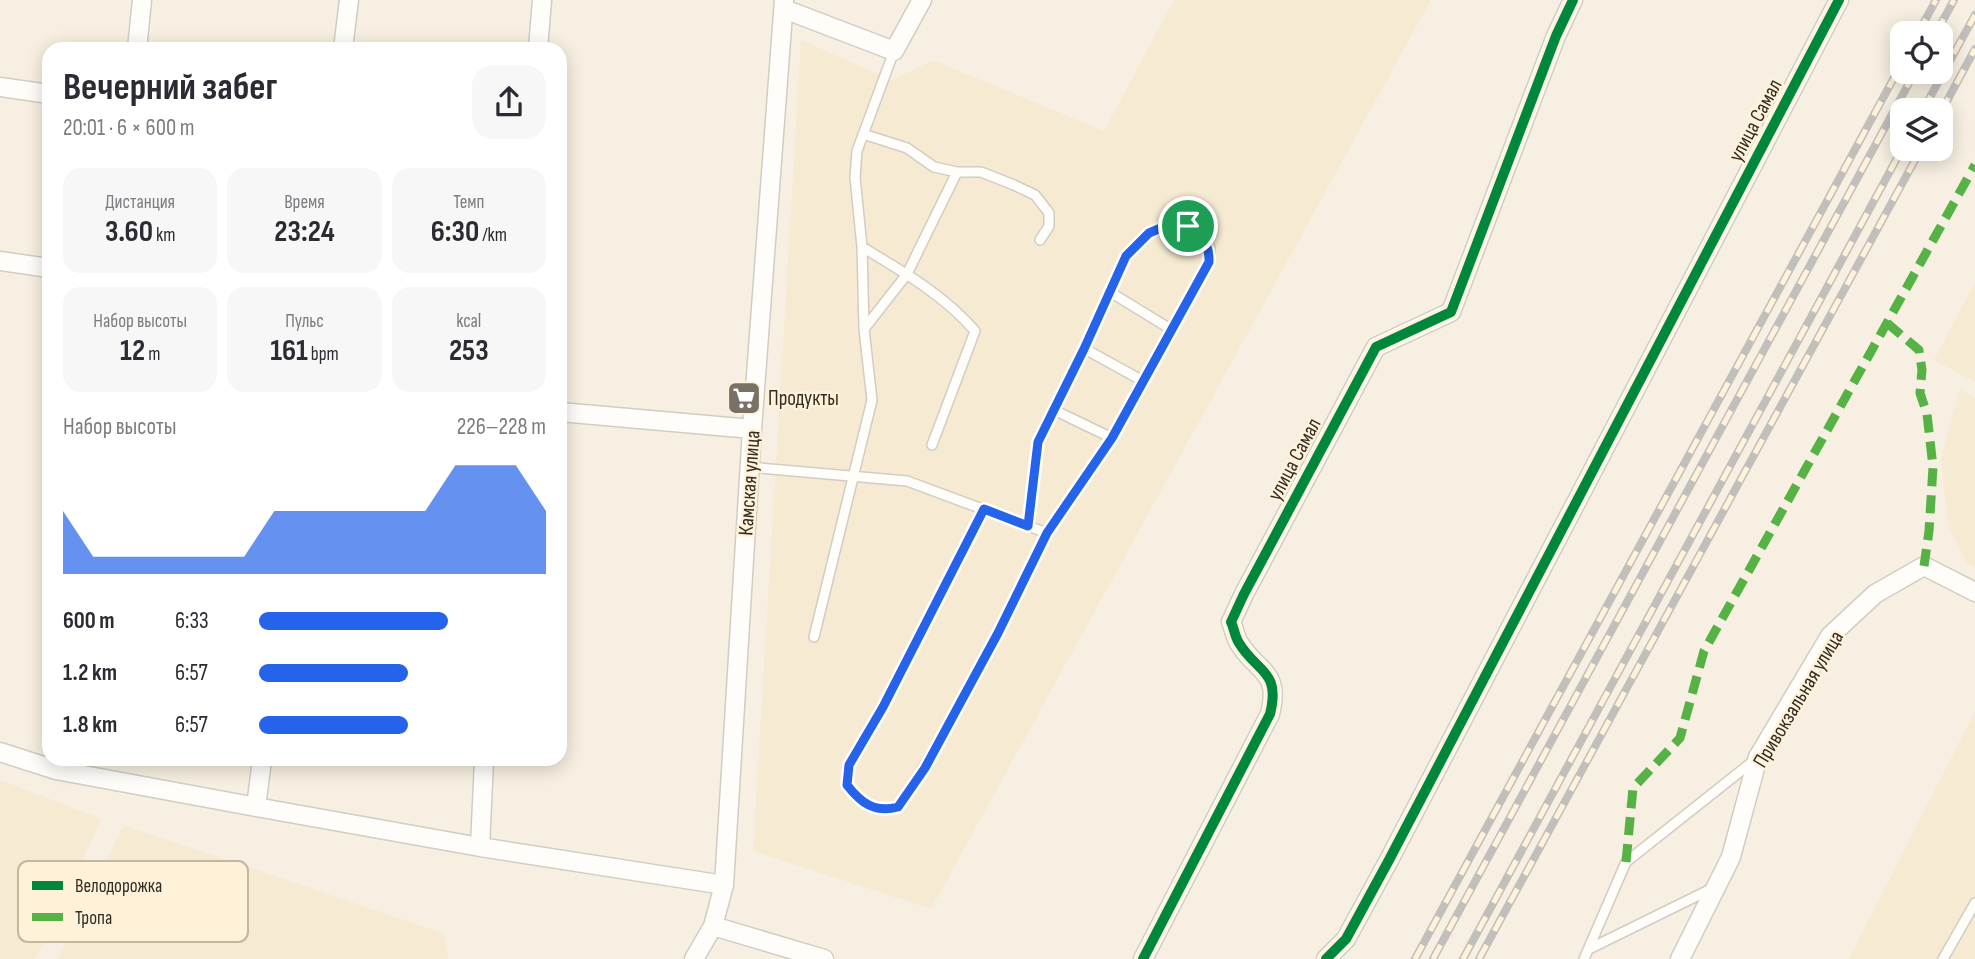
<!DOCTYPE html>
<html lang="ru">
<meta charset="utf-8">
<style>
:root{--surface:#fff;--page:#f7f7f7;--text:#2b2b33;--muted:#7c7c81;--accent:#2563eb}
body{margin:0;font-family:"Sofia Sans Condensed",sans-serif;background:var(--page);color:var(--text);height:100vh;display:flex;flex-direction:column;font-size:26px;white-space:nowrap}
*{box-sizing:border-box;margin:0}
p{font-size:23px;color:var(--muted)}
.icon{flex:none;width:38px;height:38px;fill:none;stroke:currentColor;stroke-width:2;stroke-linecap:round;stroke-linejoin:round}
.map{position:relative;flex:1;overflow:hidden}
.drawer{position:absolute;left:42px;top:42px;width:525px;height:724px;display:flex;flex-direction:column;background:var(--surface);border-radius:21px;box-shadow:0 4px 18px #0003}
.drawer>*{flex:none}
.fabs{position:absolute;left:1890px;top:21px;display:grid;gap:14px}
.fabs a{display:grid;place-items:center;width:63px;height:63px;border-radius:14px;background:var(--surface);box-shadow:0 4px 18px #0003;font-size:35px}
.pin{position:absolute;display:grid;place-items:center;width:60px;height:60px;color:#fff;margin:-30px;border:4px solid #fff;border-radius:50%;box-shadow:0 2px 7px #0007}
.round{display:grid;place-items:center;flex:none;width:74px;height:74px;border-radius:21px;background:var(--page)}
.overview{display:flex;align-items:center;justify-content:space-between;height:119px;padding:0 21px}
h1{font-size:38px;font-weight:700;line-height:52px}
.metrics{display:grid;grid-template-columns:repeat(3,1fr);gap:10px;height:119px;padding:7px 21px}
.metrics div{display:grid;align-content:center;border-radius:18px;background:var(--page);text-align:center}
.metrics b{font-size:30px;font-weight:700}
.metrics small{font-size:19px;font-weight:400}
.metrics p{font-size:19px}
.chart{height:196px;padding:14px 21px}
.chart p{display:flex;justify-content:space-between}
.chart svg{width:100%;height:126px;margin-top:7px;fill:var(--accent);opacity:.7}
ul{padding:0 21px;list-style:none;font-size:23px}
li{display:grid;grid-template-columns:112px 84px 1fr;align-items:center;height:52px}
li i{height:18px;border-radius:9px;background:var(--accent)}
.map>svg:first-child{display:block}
.built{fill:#f6ead2}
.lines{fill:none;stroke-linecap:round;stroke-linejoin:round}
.service-casing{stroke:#d2cdc2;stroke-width:12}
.minor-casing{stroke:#d2cdc2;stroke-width:21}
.service{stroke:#fefdfa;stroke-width:9}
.minor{stroke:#fefdfa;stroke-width:18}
.rail-casing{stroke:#c1bfbc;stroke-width:8}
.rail{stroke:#fff2d9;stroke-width:5;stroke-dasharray:16;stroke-linecap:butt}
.quiet{stroke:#56b245;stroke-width:9;stroke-dasharray:18 9;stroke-linecap:butt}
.cycleway-casing{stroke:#fff2d9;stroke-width:15}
.cycleway{stroke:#00873e;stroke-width:10}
.route-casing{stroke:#fff;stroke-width:14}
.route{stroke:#2563eb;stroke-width:9}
.labels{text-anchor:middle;stroke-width:5;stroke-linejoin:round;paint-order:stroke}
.street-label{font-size:21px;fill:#322d24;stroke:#fff2d9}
.poi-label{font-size:21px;fill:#322d24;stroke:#fff2d9;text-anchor:start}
.key{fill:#fff2d9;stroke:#c2b7a3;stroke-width:2}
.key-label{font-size:19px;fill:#322d24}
</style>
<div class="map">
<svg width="1975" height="959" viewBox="0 0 1975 959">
<rect width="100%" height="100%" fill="#f7efe1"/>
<!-- built -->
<path class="built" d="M 1174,0 L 1431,0 L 931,909 L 753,851 L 801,40 L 892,80 L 933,60 L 1104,131 Z
M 1975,282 L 1975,382 L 1934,360 Z
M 1960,389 L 1975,398 L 1975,567 L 1967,563 L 1948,525 L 1941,458 Z
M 1975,711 L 1975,959 L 1849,959 Z
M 0,780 L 102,819 L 35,959 L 0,959 Z
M 124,825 L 443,933 L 449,959 L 58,959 Z"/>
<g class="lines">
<!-- service casing -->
<g class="service-casing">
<path id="service" d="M 863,134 L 907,148 L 934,167 L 957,172 L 981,172 L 1014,185 L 1035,195 L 1049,213 L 1049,226 L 1040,240
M 862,247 C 902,271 944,295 975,331 L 932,445
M 1110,292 L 1172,330
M 864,329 L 907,274 L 957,172
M 1085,349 L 1143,381
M 1054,410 L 1112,438
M 749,467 L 907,481 L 1047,533 L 1112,438 L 1209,262 L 1210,248 L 1199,233 L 1188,226 L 1175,222 L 1149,233 L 1126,256 L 1085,349 L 1038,442 L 1028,526
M 984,509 L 883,707 L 849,765 L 847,784 C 861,803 874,813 898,807 C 956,721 1001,626 1047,533
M 814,637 L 872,400 L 864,329 L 862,247 L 855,177 L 857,151 L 894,51
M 1589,949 L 1711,889
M 1584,959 L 1626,862 L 1756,759
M 1943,959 L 1975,903"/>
</g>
<!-- minor casing -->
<g class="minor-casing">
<path id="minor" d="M 784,9 L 894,51 L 922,0
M 137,49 L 142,0
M 343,49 L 349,0
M 538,49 L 542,0
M 0,87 L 49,94
M 0,261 L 49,268
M 560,412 L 752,429
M 0,752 L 56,770 L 256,807 L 480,847 L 724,885
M 256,807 L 262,760
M 480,847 L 484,760
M 713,926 L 824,959
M 694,959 L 713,926 L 724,885 L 752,429 L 784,0
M 1143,959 L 1270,714 C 1281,670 1257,673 1239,643 C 1235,637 1234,628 1231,622 L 1244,594 L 1376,347 L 1451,312 L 1556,36 L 1573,0
M 1326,959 L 1346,939 L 1389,860 L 1839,0
M 1680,959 L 1731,857 L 1758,757 L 1830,636 L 1875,594 L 1924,566 L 1975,592"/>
</g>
<!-- service -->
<use href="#service" class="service"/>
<!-- minor -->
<use href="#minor" class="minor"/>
<!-- rail casing -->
<g class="rail-casing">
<path id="rail" d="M 1918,33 L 1936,0
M 1936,33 L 1954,0
M 1923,110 L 1975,15
M 1941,112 L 1975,49
M 1415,959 L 1902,63
M 1433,959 L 1915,72
M 1463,959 L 1902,149
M 1479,959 L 1921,149"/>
</g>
<!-- rail -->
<use href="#rail" class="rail"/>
<!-- quiet -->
<path class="quiet" d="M 1887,323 L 1919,350 L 1922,370 L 1920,393 L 1927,414 L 1933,467 L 1929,531 L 1924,566
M 1626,862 L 1633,788 L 1680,738 L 1704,651 L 1975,165"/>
<!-- cycleway casing -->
<g class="cycleway-casing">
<path id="cycleway" d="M 1143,959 L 1270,714 C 1281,670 1257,673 1239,643 C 1235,637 1234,628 1231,622 L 1244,594 L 1376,347 L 1451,312 L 1556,36 L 1573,0
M 1326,959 L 1346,939 L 1389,860 L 1839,0"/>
</g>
<!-- cycleway -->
<use href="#cycleway" class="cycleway"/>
</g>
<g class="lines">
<!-- route casing -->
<g class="route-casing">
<path id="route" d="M 1175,222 C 1196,229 1210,240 1209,262 L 1112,438 L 1047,533 L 998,633 L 925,768 L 898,807 C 874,813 861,803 847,785 L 849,765 L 883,707 L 984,509 L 1028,526 L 1038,442 L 1084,349 L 1126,256 L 1149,233 Z"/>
</g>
<!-- route -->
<use href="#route" class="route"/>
</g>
<!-- icons -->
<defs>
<g id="supermarket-square" transform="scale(1.75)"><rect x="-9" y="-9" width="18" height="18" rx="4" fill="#777166" stroke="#fff2d9"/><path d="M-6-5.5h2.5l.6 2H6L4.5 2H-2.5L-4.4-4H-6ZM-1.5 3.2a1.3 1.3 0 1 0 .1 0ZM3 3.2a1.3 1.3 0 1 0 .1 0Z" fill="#fff"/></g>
</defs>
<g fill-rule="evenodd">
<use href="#supermarket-square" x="744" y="398"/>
</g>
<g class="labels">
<!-- street labels -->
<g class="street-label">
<text transform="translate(1755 120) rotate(-62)" y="7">улица Самал</text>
<text transform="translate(1294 459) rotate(-62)" y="7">улица Самал</text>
<text transform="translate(749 483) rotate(-86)" y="7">Камская улица</text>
<text transform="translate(1798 699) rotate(-59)" y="7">Привокзальная улица</text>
</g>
<!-- poi labels -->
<g class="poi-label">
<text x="768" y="405">Продукты</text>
</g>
</g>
<!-- legend -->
<rect x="18" y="861" width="230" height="81" rx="10" class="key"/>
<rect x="32" y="881" width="31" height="9" fill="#00873e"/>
<rect x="32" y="913" width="31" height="8" fill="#56b245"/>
<g class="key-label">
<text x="75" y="892">Велодорожка</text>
<text x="75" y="924">Тропа</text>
</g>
</svg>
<div class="fabs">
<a><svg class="icon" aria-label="locate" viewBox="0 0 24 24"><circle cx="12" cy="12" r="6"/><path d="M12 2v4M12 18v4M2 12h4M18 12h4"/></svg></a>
<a><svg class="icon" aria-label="layers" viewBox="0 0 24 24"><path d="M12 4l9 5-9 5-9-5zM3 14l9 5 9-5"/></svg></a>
</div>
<div class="pin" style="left:1188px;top:226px;background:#1e9e55"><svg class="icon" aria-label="arrive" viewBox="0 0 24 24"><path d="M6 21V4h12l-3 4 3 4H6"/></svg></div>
<section class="drawer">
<div class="overview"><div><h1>Вечерний забег</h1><p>20:01 · 6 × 600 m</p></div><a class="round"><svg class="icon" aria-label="share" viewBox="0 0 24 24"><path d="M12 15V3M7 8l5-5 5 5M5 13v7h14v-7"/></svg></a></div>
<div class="metrics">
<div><p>Дистанция</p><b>3.60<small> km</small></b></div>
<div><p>Время</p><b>23:24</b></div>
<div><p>Темп</p><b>6:30<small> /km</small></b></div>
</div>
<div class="metrics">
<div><p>Набор высоты</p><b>12<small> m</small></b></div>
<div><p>Пульс</p><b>161<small> bpm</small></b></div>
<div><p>kcal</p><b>253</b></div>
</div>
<div class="chart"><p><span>Набор высоты</span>226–228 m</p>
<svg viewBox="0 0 160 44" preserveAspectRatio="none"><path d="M0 44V22L10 38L20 38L30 38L40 38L50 38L60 38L70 22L80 22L90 22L100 22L110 22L120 22L130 6L140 6L150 6L160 22V44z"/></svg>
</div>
<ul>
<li><b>600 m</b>6:33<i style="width:66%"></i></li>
<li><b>1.2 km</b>6:57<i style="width:52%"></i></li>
<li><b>1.8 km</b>6:57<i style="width:52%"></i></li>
</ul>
</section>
</div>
